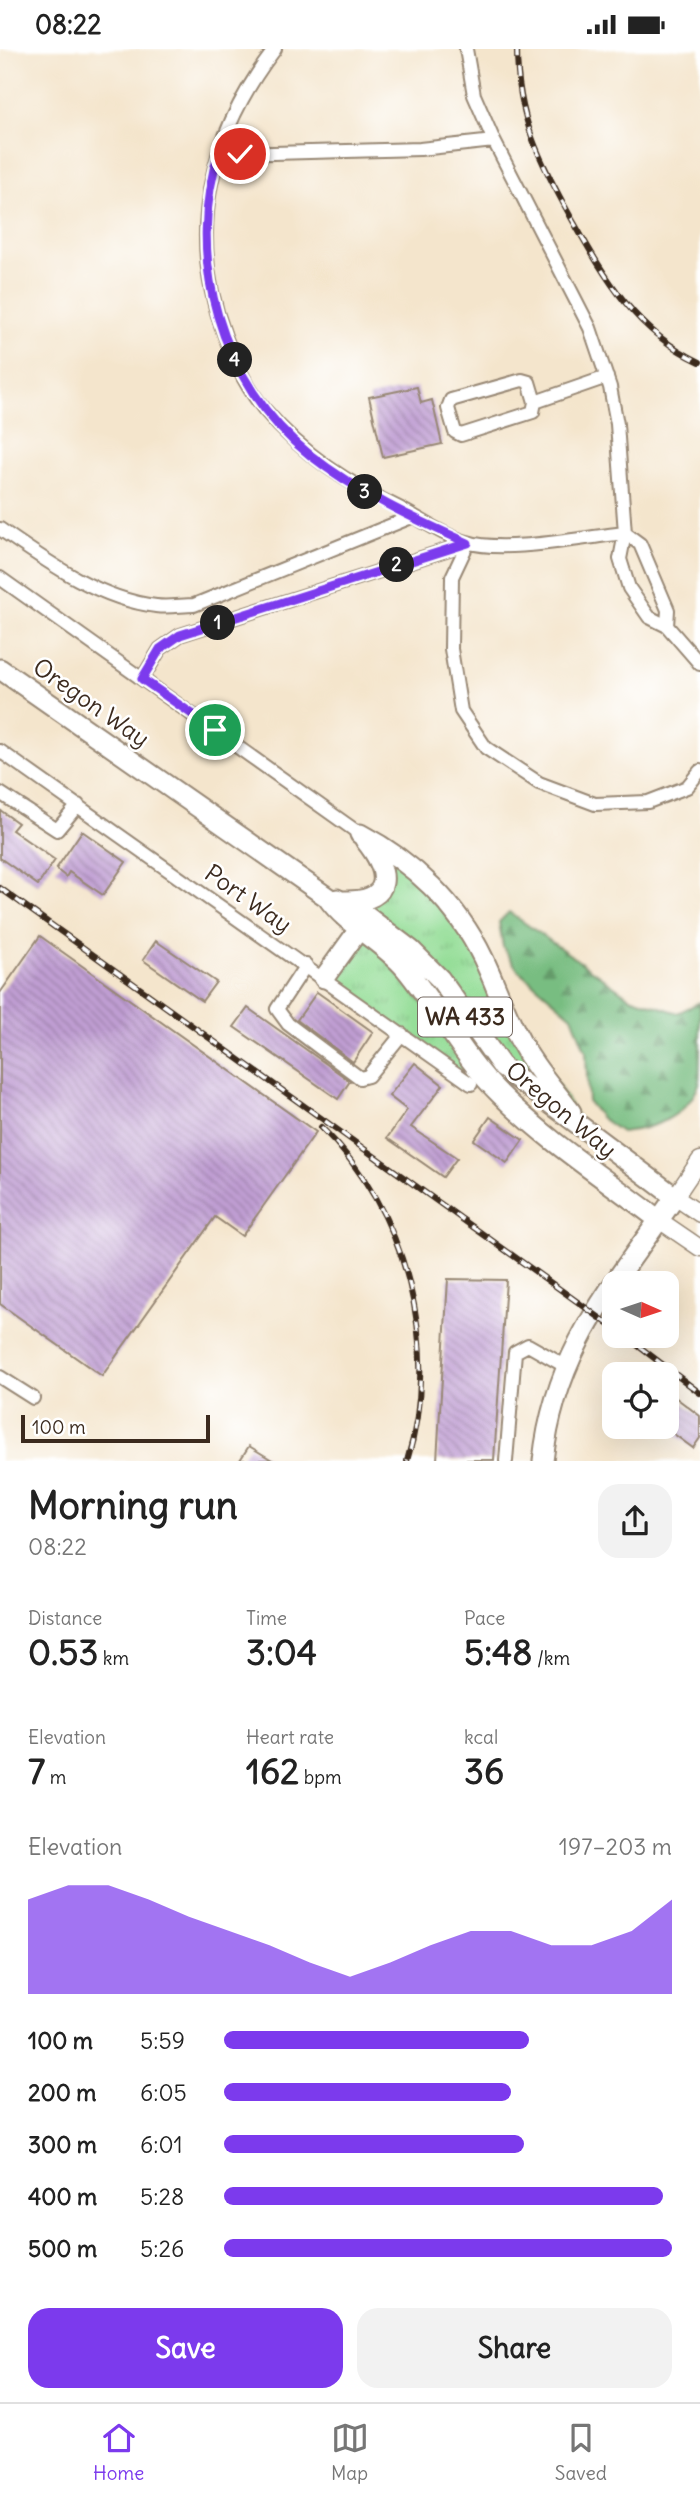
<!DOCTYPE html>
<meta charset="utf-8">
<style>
:root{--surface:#fff;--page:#f2f2f2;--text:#222;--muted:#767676;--line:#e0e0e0;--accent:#7c3aed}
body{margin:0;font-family:Delius,sans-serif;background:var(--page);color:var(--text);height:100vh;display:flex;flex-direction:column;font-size:26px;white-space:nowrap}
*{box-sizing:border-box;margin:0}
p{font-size:23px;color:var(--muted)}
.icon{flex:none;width:38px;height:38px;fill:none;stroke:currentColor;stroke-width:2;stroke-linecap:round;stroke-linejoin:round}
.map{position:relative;height:1412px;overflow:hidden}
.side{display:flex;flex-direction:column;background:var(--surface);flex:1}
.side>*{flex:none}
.needle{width:46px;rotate:93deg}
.tools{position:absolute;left:602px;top:1222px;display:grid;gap:14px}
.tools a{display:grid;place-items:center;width:77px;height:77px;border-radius:14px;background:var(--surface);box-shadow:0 7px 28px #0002;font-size:35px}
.scale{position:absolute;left:21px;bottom:18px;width:189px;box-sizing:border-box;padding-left:7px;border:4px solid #3b2a1e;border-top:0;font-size:19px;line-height:24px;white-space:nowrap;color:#3b2a1e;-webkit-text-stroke:5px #fff;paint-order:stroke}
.pin{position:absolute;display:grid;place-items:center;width:60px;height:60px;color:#fff;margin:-30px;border:4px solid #fff;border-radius:50%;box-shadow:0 2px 7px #0007}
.km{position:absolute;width:35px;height:35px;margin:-18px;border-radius:50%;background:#222;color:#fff;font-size:19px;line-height:35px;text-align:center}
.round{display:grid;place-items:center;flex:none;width:74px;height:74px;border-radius:21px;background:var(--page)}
.overview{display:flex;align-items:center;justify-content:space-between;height:119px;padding:0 28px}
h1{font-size:38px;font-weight:800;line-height:52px}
.stats{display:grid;grid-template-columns:repeat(3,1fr);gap:10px;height:119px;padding:7px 28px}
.stats div{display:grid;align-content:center}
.stats b{font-size:35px;font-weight:800}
.stats small{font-size:19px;font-weight:400}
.stats p{font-size:19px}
.chart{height:196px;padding:14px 28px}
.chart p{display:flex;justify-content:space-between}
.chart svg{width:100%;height:126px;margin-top:7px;fill:var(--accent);opacity:.7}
.button{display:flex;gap:14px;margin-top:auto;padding:14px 28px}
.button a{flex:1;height:80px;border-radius:21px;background:var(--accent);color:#fff;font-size:28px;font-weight:800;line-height:80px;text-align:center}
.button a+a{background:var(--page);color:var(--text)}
ul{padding:0 28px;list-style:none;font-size:23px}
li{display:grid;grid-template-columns:112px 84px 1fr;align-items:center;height:52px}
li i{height:18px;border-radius:9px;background:var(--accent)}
.status{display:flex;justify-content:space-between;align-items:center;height:49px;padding:0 35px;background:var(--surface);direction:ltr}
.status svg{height:19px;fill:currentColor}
.tab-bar{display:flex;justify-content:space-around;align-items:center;height:98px;border-top:2px solid var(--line);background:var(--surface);font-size:19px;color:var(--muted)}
.tab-bar a{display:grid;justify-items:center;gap:4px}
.tab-bar .current{color:var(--accent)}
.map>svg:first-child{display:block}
.grass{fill:url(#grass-tufts);stroke:#68845c;stroke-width:2}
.forest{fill:url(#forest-firs);stroke:#5a7450;stroke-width:2}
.building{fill:url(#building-back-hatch)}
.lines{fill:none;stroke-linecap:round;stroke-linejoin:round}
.minor-casing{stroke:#988875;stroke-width:16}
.major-casing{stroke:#988875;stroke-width:19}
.highway-casing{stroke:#988875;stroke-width:23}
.minor{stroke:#fff;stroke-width:12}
.major{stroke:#fff;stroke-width:16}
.highway{stroke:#fff;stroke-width:19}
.rail-casing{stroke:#3b2a1e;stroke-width:6}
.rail{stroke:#fff;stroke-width:3.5;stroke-dasharray:10;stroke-linecap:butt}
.route-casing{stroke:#fff;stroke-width:14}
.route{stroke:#7c3aed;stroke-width:9}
.labels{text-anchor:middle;stroke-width:5;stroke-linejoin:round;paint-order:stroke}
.shield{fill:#fff;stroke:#766a62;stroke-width:2}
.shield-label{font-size:23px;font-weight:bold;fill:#3b2a1e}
.street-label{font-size:24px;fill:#3b2a1e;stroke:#fff}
</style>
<div class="status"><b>08:22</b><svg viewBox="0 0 49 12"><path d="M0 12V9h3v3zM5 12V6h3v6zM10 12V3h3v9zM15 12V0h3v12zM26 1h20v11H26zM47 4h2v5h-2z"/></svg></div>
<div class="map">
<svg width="700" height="1412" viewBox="0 0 700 1412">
<defs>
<pattern id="grass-tufts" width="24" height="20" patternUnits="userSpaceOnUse" patternTransform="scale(1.75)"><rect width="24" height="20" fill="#96de99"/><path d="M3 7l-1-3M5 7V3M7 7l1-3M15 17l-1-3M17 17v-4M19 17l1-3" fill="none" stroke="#82bf83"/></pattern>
<pattern id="forest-firs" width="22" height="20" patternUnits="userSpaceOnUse" patternTransform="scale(1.75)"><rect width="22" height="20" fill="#78bd81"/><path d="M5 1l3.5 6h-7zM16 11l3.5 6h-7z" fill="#649a69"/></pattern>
<pattern id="building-back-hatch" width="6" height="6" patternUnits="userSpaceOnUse" patternTransform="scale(1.75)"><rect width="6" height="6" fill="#c09ed3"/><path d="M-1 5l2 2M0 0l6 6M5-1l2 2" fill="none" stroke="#9d81ab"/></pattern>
</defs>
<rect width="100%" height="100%" fill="#fff"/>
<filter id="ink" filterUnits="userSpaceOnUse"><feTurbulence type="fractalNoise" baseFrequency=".0143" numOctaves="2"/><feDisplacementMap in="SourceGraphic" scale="14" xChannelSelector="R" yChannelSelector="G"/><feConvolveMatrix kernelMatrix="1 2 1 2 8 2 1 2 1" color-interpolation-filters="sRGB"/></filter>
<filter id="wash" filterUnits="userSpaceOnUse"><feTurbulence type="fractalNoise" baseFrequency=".00686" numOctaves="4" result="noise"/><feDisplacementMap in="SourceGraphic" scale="28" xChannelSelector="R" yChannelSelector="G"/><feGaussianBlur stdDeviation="1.57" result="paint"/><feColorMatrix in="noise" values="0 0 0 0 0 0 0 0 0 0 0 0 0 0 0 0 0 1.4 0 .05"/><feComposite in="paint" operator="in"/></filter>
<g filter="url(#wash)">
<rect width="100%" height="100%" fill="#f4e5cc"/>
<!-- grass -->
<path class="grass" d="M 376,804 L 414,821 L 491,927 L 587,1083 L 526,1038 L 362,852 L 375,846 Z
M 360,879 L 479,1022 L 471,1035 L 324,929 Z"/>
<!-- forest -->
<path class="forest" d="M 509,863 L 630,948 L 678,964 L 700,953 C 700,971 700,1021 699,1035 C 687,1068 653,1080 621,1083 L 601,1069 L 588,1053 L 586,1003 L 572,967 L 518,921 L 503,898 L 499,873 Z"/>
<g id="blocks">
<!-- building -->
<path class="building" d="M 417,338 L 421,354 L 432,351 L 442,395 L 383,408 L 369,348 Z
M 0,761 L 18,774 L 12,781 L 55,811 L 38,836 L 0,809 Z
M 82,782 L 126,813 L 103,846 L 69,823 L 66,828 L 56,820 Z
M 40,887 L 316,1083 L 242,1187 L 215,1168 L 102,1327 L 0,1255 L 0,944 Z
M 156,892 L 216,933 L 202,952 L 143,911 Z
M 317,943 L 373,983 L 353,1013 L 297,971 Z
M 248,959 L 350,1032 L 338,1050 L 234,978 Z
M 415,1014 L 443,1036 L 411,1078 L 457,1109 L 443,1128 L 387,1089 L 407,1061 L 389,1047 Z
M 490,1068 L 523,1091 L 507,1114 L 474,1091 Z
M 448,1230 L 506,1231 L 494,1411 L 437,1411 Z
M 667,1342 L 700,1367 L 700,1389 L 693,1399 L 667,1380 Z
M 249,1397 L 272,1411 L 240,1411 Z"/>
</g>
</g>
<g filter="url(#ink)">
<use href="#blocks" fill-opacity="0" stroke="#988875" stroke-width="2"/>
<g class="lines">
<!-- minor casing -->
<g class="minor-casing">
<path id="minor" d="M 275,0 C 209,86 186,184 225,287 C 234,312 248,341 265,361 C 303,406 349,435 401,460 C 422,471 444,487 467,493 C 505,505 583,488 625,484 L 640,495 L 668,561 L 667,577
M 466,0 L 474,46 L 494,92 L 590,279 L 610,338 L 617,375 L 625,484 L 620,510 L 629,539 L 649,568 L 667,577 L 700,615
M 220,100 L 240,105 L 420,100 L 494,92
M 535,353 L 529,333 L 522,331 L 451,351 L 448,359 L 455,383 L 461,386 L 533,363 L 535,353 L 607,328
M 0,480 C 46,512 98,550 156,557 C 168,559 182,556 194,556 L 414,467
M 468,494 L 452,528 L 451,600 L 461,662 L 486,699 L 539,734 L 595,755 L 648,753 L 687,738 L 700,722
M 0,529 L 360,785
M 142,630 L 160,600 L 180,586 L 468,494
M 0,702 L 471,1035
M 0,744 L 57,781 L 78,756
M 306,916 L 277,960 L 288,975 L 360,1029 L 368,1027 L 402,985
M 0,1328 L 33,1349
M 506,1412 L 515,1303 L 528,1296 L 565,1317"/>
</g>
<!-- major casing -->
<g class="major-casing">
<path id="major" d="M 700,1111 L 675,1148 L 700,1165
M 659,1171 L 700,1199"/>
</g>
<!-- highway casing -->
<g class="highway-casing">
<path id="highway" d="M 0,620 L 327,848 C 347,877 382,892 405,919 C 439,960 463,1009 501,1046 C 548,1093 607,1131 659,1171
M 360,785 C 413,813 457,855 483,909 C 498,940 508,973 526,1002 C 539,1024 556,1043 571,1063
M 337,850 L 361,863 L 411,901 L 440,930 L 503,1019 L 675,1148 C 614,1237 555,1299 543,1412
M 344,852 C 395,853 390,822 365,791
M 324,929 L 360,879"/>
</g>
<!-- minor -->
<use href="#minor" class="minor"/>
<!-- major -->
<use href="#major" class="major"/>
<!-- highway -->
<use href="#highway" class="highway"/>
<!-- rail casing -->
<g class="rail-casing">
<path id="rail" d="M 517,0 C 517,69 540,113 573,172 C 606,230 636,283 700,313
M 0,839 L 614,1279
M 321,1078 C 406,1160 442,1299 407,1412
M 624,1286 L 700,1344"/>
</g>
<!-- rail -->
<use href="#rail" class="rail"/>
</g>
</g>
<g class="lines" filter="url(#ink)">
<!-- route casing -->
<g class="route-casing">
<path id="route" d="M 215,681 L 142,630 L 160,600 L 180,586 L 468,494 C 414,470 357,443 310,406 C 220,335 184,207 220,100 L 240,105"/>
</g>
<!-- route -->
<use href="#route" class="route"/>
</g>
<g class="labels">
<!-- shield labels -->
<rect class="shield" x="418" y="948.5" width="94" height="39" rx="5"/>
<g class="shield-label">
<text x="465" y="976">WA 433</text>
</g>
<!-- street labels -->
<g class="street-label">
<text transform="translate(91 654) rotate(35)" y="8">Oregon Way</text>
<text transform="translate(248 850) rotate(35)" y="8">Port Way</text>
<text transform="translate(561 1061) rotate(40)" y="8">Oregon Way</text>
</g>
</g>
</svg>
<div class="tools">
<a><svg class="needle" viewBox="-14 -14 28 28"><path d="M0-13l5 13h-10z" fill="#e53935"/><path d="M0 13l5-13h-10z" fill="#767676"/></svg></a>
<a><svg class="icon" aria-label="locate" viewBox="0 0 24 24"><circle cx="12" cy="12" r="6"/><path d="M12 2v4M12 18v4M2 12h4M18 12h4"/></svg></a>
</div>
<div class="scale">100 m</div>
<div class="pin" style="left:215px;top:681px;background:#1e9e55"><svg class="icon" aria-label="arrive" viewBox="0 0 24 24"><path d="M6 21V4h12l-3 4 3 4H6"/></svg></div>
<div class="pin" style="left:240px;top:105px;background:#d93025"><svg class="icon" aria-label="check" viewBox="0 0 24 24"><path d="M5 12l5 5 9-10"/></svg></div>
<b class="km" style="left:218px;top:574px">1</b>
<b class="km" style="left:397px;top:516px">2</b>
<b class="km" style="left:365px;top:443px">3</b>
<b class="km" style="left:235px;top:311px">4</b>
</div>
<section class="side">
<div class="overview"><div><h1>Morning run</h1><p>08:22</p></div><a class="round"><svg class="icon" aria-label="share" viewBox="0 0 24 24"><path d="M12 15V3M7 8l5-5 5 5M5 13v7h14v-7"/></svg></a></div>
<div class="stats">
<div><p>Distance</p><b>0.53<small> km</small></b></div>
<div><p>Time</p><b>3:04</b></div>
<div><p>Pace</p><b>5:48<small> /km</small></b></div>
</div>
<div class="stats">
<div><p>Elevation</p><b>7<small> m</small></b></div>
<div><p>Heart rate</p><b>162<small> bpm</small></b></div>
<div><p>kcal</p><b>36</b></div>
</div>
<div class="chart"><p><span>Elevation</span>197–203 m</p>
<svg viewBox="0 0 160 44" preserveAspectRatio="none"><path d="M0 44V11L10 6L20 6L30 11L40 17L50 22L60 27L70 33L80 38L90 33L100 27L110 22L120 22L130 27L140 27L150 22L160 11V44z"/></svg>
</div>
<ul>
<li><b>100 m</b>5:59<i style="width:68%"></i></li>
<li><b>200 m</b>6:05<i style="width:64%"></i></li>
<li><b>300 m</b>6:01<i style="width:67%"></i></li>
<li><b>400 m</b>5:28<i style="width:98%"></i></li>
<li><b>500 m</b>5:26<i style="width:100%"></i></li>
</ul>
<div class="button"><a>Save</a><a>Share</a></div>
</section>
<nav class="tab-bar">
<a class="current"><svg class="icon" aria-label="home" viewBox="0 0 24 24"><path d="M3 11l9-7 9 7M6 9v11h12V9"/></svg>Home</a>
<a><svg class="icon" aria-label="map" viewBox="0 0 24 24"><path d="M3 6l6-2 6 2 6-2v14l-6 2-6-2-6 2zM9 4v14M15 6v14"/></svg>Map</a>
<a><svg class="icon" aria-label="saved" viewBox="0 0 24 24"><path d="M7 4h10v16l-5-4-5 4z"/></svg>Saved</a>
</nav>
